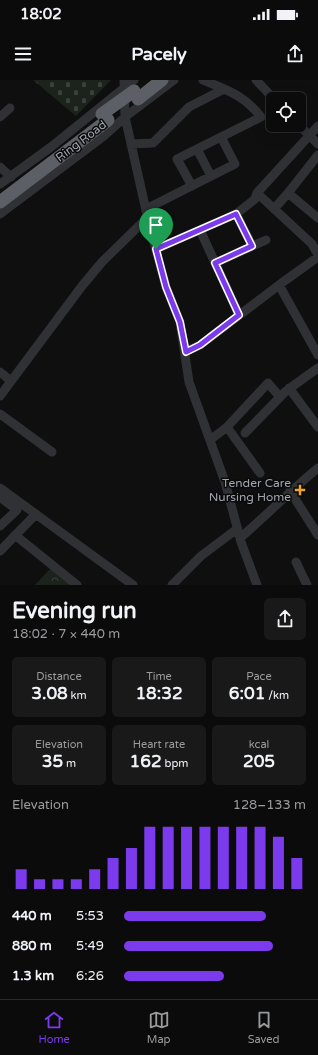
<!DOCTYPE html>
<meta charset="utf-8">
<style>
:root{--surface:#0b0b0c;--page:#19191a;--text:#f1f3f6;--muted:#9a9b9d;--line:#2b2b2d;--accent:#7c3aed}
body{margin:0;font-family:"Varela Round",sans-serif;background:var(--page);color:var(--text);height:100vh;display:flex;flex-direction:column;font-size:15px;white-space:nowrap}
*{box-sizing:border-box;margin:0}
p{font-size:13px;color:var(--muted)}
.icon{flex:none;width:22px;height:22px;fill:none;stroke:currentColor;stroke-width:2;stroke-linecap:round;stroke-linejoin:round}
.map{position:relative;height:505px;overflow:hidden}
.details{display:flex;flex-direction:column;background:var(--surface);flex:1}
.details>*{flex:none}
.controls{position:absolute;left:266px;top:12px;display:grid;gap:8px}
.controls a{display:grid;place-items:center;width:40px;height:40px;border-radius:6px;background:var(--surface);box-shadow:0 4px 16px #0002,0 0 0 1px var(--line);font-size:20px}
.pin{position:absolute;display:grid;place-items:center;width:34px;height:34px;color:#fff;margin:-41px -17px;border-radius:50% 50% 50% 0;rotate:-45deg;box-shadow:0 0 4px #0007}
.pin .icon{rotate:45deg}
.round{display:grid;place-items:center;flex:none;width:42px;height:42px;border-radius:6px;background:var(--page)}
.overview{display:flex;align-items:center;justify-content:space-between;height:68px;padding:0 12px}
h1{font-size:22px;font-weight:800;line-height:30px}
.metrics{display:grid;grid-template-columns:repeat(3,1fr);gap:6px;height:68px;padding:4px 12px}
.metrics div{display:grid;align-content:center;border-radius:6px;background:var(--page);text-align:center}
.metrics b{font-size:17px;font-weight:800}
.metrics small{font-size:11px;font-weight:400}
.metrics p{font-size:11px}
.chart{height:112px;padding:8px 12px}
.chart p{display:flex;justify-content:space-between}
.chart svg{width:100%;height:72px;margin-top:4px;stroke:var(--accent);stroke-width:6}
ul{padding:0 12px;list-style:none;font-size:13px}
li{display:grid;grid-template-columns:64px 48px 1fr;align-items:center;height:30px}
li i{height:10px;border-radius:5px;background:var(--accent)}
.status{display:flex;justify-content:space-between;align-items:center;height:28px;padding:0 20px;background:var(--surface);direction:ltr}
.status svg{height:11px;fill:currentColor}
header{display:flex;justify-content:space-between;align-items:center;height:52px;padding:0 12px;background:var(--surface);font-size:18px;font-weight:800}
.dock{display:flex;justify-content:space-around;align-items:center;height:56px;border-top:1px solid var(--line);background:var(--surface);font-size:11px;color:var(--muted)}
.dock a{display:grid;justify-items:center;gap:2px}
.dock .active{color:var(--accent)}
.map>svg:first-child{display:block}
.cemetery{fill:url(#cemetery-stones)}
.park{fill:url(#park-crowns)}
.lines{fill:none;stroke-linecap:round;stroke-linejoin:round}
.minor{stroke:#303135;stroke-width:9}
.highway{stroke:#5c5f66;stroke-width:13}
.highway-bridge{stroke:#5c5f66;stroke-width:13}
.route-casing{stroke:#fff;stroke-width:8}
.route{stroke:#7c3aed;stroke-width:5}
.poi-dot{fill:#eda32b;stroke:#0a0a0b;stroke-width:1.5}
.labels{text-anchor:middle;stroke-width:3;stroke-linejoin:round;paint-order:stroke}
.street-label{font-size:12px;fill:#a0a6b1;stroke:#0a0a0b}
.poi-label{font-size:12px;fill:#a0a6b1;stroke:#0a0a0b;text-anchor:end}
</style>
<div class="status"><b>18:02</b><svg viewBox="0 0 49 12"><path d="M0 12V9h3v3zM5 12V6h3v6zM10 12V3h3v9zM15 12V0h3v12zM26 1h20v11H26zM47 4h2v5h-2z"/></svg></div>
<header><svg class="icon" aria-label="menu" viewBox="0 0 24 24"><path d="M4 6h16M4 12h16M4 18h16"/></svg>Pacely<svg class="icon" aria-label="share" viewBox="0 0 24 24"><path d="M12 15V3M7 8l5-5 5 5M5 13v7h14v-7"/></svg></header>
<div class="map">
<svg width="318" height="505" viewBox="0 0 318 505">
<defs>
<pattern id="cemetery-stones" width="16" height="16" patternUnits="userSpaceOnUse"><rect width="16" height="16" fill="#1c231c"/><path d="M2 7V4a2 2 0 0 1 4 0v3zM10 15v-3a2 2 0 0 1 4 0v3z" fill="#3a403b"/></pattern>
<pattern id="park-crowns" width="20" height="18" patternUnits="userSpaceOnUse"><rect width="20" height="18" fill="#1c231c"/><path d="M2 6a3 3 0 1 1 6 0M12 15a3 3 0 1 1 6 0" fill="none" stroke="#3a403b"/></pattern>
</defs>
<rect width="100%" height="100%" fill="#0f0f10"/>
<!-- cemetery -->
<path class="cemetery" d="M 33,0 L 111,0 L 76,36 Z"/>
<!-- park -->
<path class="park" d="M 51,488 L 72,505 L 35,505 Z"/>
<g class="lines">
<!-- minor -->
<path class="minor" d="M 124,0 L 125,37 L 150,148 L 166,207 L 180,242 L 189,302 L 225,402 L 241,462 L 257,505
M 256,0 L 274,19
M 0,37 L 10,28
M 299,45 L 318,64
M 131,64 L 153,63 L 189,27 L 224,9
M 197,69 L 211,96
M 318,75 L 288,113 L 318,138
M 0,87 L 11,97
M 0,104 L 51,67 L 134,0
M 192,106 L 177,79 L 261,37 C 244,15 227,10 203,0
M 257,113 L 312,164 L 318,175
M 146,129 L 235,84 L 221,57
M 274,129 L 288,113
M 0,134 L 104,56 L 125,37 L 174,0
M 236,134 L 252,166
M 200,150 L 239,235
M 156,169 L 236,134 L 255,119 L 257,113 L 318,46
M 215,183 L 266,160
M 279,205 L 318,275
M 185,272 L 200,265 L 283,202 L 318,177
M 0,292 L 11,301
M 289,308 L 318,347
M 0,316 L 82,206 L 102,182 L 148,137
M 0,334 L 52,372
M 245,353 L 286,311 L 318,288
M 210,360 L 227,347
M 260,393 L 227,347 L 268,303 L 280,317
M 0,408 L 133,505
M 290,411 L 318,455
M 0,417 L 17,430 L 0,446
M 15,455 L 77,505
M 240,458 C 267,435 291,410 318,388
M 0,471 L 36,434
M 296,482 L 307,505
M 172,505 L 201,476 L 237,449"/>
<!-- highway -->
<path class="highway" d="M 138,19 L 162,0
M 0,122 L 108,40"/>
<!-- highway-bridge -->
<path class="highway-bridge" d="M 102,34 L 134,11"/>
</g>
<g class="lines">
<!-- route casing -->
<g class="route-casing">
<path id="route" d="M 236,134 L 252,166 L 215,183 L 239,235 L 200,265 L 186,272 L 180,242 L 166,207 L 156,169 Z"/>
</g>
<!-- route -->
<use href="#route" class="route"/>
</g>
<!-- markers -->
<path class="poi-dot" d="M298 404h4v4h4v4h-4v4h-4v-4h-4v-4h4z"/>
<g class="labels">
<!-- street labels -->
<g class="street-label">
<text transform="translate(81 61) rotate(-37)" y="4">Ring Road</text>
</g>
<!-- poi labels -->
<g class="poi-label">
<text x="291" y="407">Tender Care<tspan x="291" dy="14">Nursing Home</tspan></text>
</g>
</g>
</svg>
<div class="controls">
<a><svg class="icon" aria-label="locate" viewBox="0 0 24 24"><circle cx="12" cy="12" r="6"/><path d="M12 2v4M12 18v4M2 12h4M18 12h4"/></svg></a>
</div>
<div class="pin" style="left:156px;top:169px;background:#1e9e55"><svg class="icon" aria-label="arrive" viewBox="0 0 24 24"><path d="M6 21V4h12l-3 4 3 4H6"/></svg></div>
</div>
<section class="details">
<div class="overview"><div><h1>Evening run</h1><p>18:02 · 7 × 440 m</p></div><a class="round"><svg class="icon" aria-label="share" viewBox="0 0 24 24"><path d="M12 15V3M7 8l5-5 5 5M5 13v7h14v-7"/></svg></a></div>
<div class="metrics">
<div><p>Distance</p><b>3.08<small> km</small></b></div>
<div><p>Time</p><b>18:32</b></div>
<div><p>Pace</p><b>6:01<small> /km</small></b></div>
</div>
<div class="metrics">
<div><p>Elevation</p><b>35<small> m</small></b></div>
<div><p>Heart rate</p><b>162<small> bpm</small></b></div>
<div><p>kcal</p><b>205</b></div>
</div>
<div class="chart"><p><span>Elevation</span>128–133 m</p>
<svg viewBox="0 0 160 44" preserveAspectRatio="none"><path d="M5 44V32M15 44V38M25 44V38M35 44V38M45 44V32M55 44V25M65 44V19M75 44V6M85 44V6M95 44V6M105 44V6M115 44V6M125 44V6M135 44V6M145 44V12M155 44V25"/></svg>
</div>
<ul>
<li><b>440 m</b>5:53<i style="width:78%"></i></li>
<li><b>880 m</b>5:49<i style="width:82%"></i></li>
<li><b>1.3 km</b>6:26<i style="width:55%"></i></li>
</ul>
</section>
<nav class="dock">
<a class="active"><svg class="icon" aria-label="home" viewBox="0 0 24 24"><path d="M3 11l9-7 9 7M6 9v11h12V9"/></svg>Home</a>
<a><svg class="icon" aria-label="map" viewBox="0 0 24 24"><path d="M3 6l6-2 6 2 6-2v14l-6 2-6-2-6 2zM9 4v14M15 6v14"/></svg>Map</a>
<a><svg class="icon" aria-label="saved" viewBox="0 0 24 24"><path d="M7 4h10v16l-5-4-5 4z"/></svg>Saved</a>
</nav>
